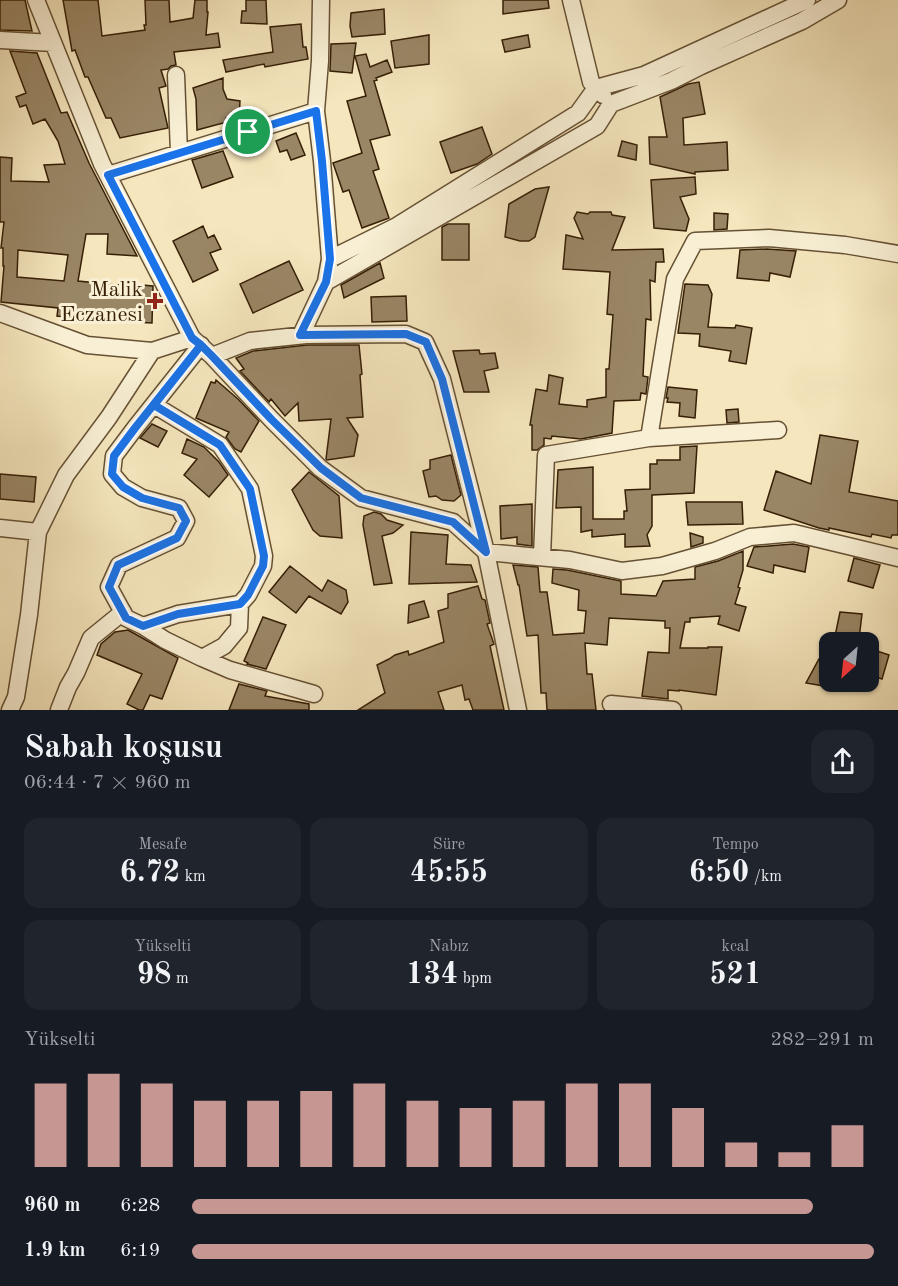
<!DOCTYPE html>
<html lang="tr">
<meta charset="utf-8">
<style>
:root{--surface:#171b24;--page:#20242c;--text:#f1f3f6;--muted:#9ea1a6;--accent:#c59692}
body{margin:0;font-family:"Old Standard TT",serif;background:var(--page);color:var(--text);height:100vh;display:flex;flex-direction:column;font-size:22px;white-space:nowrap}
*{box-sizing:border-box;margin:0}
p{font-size:20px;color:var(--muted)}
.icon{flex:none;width:33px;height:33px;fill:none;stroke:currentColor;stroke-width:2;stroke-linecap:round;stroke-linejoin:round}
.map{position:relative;height:710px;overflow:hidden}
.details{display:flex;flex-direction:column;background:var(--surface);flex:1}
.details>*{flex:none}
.needle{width:39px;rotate:207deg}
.fabs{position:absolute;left:819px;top:632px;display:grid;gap:12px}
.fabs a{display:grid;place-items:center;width:60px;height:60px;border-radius:12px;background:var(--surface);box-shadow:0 2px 4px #0004;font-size:30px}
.pin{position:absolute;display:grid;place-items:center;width:51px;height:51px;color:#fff;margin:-26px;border:3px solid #fff;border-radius:50%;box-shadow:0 2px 6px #0007}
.round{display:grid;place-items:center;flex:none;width:63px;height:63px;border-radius:18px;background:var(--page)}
.overview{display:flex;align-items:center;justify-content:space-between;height:102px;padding:0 24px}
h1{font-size:33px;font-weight:800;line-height:45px}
.stats{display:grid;grid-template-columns:repeat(3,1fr);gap:9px;height:102px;padding:6px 24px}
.stats div{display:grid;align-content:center;border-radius:15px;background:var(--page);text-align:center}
.stats b{font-size:30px;font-weight:800}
.stats small{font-size:16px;font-weight:400}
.stats p{font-size:16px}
.chart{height:168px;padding:12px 24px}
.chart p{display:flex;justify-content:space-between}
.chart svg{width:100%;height:108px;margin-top:6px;stroke:var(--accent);stroke-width:6}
ul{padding:0 24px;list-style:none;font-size:20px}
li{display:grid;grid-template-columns:96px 72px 1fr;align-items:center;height:45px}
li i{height:15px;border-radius:8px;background:var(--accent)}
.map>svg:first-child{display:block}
.building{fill:#998665;stroke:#361f06;stroke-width:1.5;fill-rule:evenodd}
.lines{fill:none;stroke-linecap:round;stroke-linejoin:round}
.minor-casing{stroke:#665134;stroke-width:19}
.minor{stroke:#f8efd4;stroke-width:16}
.route-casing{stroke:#fff;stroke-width:12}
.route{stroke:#1a73e8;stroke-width:8}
.poi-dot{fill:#8f2418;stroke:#f8efd4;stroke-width:2}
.labels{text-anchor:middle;stroke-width:6;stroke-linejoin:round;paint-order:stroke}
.poi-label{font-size:22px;fill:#361f06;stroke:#f8efd4;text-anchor:end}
</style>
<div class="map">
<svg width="898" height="710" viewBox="0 0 898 710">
<rect width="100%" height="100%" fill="#f5e6bd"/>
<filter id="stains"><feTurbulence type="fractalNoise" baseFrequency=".00333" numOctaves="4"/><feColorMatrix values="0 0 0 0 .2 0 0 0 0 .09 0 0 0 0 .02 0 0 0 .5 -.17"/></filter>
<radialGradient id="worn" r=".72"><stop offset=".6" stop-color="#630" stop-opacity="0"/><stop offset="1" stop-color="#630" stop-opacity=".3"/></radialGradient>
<!-- building -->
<path class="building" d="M 0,0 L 25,0 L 32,31 L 0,30 Z
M 63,0 L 98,0 L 102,36 L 145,30 L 144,25 L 146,25 L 145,0 L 169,0 L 170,22 L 193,18 L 195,0 L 207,0 L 207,12 L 208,12 L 206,35 L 218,33 L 220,47 L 174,52 L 176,65 L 171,66 L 168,69 L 161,70 L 166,86 L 159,88 L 168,128 L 120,138 L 111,118 L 106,118 L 88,77 L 85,77 L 75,50 L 72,51 Z
M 246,0 L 266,0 L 267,24 L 241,23 L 242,11 L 246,11 Z
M 503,0 L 548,0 L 549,8 L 503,14 Z
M 384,9 L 385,34 L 352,37 L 350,26 L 351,13 Z
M 301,24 L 303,47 L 306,47 L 308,59 L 265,67 L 264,64 L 226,72 L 223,60 L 273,52 L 270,27 Z
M 429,35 L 429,64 L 395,68 L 391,41 Z
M 528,35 L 530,47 L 505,52 L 502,40 Z
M 356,43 L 352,73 L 330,71 L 331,44 Z
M 10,51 L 37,53 L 61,113 L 67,112 L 89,163 L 137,256 L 107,254 L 108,234 L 86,234 L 78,281 L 119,285 L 119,283 L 153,286 L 152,323 L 113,321 L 113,322 L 57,316 L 58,308 L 1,302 L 4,266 L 3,266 L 3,248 L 1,248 L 4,222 L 0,222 L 0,157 L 12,158 L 11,181 L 49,182 L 44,165 L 65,164 L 58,141 L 45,119 L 33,124 L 26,105 L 20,107 L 16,97 L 26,93 ZM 18,250 L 68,255 L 64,281 L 17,277 Z
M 366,54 L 370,67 L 387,60 L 392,72 L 376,78 L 377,80 L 374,81 L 390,135 L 370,140 L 379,169 L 373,171 L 389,218 L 362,228 L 349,190 L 343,192 L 333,163 L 362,153 L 347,101 L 366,96 L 355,56 Z
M 223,78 L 223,89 L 227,99 L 240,101 L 239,119 L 226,118 L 227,122 L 197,130 L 196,99 L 193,88 Z
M 699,82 L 705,114 L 683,118 L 684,145 L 727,142 L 728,170 L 695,172 L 695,174 L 650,164 L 649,137 L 667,137 L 660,97 L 688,84 Z
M 482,127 L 492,154 L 477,164 L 451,173 L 440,142 Z
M 296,133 L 305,155 L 291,160 L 287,150 L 280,152 L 276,141 Z
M 622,141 L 637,145 L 636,160 L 618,156 Z
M 223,151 L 233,177 L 202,188 L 192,160 Z
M 695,177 L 696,194 L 680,197 L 689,219 L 686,231 L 654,228 L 651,180 Z
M 549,187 L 535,237 L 529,241 L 520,241 L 505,237 L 509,204 L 535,189 Z
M 577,212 L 588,214 L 590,212 L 611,212 L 612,215 L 625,217 L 612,250 L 663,249 L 664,262 L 656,262 L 655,282 L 650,280 L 651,320 L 646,319 L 643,376 L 648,377 L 646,394 L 641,393 L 640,400 L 614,401 L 612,433 L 581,439 L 552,436 L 551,439 L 544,438 L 544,445 L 537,450 L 532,450 L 532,425 L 530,425 L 536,389 L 547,391 L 549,375 L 563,378 L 559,404 L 587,407 L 587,400 L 606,397 L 606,369 L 609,369 L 613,315 L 607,314 L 610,272 L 563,269 L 566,235 L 583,239 L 574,218 Z
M 714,213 L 728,214 L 727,229 L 714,230 Z
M 448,224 L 469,224 L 469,260 L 442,260 L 442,227 Z
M 203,226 L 208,238 L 214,235 L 221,249 L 210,253 L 218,270 L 193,282 L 173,241 Z
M 767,249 L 796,251 L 790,277 L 770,273 L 769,281 L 737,278 L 740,250 Z
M 289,261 L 303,290 L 253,313 L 240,284 Z
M 380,263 L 384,278 L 344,298 L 341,285 Z
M 685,284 L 708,285 L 712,294 L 708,327 L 735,328 L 736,325 L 752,328 L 746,364 L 729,361 L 731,351 L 699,346 L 700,334 L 678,333 Z
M 406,296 L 407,321 L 372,322 L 371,297 Z
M 307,345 L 359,345 L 362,374 L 360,375 L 363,417 L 347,418 L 358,435 L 354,456 L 327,460 L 326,459 L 331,419 L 299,421 L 298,403 L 285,416 L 271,399 L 269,402 L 240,371 L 244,369 L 236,358 L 253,351 Z
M 479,350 L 480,354 L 495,353 L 498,368 L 484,371 L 489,392 L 464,392 L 453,351 Z
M 216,380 L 238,399 L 259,421 L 241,452 L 235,449 L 226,437 L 229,432 L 196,418 L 211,382 L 215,383 Z
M 668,387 L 697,390 L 695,418 L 679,416 L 680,403 L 667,402 L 668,398 L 666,398 Z
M 738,409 L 739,422 L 727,423 L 726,410 Z
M 152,424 L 167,431 L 158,447 L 140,438 Z
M 820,435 L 858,441 L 849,492 L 898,501 L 898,535 L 892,535 L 891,538 L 872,534 L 871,537 L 829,528 L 829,530 L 819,528 L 764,510 L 776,471 L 811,484 Z
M 187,439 L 204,447 L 219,462 L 228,475 L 209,497 L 184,475 L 197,459 L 182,453 Z
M 697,446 L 694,493 L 652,495 L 652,526 L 647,535 L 650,546 L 625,547 L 625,534 L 592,537 L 592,530 L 581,532 L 581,507 L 556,508 L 558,470 L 593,467 L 593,519 L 624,519 L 624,511 L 627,511 L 625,490 L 650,489 L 650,464 L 657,464 L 657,460 L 680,460 L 680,447 Z
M 451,455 L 461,495 L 454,501 L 442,500 L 436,496 L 429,497 L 423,471 L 430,469 L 430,460 Z
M 309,472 L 339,496 L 342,538 L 320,536 L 313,530 L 292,490 Z
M 0,474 L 36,477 L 34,502 L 0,499 Z
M 686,502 L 742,502 L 743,524 L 688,525 Z
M 532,504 L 532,546 L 517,544 L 517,537 L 501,539 L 500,506 Z
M 374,512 L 381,514 L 387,520 L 403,525 L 393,533 L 382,536 L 392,583 L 374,585 L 363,525 L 364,516 Z
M 411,532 L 448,535 L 446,564 L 471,565 L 477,582 L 409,584 Z
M 690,533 L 703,537 L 703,543 L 691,547 Z
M 793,544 L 809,547 L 805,572 L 774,565 L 773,573 L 747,566 L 754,547 Z
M 743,551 L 743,570 L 738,587 L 740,588 L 735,604 L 746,607 L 739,631 L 718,624 L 720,616 L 690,618 L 690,622 L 685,622 L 680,648 L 708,648 L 708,647 L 722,647 L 716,695 L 679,690 L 679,691 L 668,690 L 668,699 L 642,696 L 648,652 L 669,653 L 670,628 L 665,628 L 665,621 L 609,618 L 607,645 L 585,643 L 587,674 L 592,674 L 596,710 L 547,710 L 546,693 L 541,693 L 538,635 L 527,636 L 519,585 L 518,585 L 513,565 L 538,567 L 540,592 L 547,592 L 553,635 L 584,633 L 586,611 L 578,610 L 579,590 L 552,583 L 553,569 L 567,570 L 621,581 L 621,594 L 656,596 L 663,581 L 695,579 L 695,567 L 718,561 Z
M 854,558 L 880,565 L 873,588 L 848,581 Z
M 290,566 L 322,591 L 328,580 L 346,590 L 348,602 L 341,614 L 309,596 L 296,613 L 269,592 Z
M 478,586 L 482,599 L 485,600 L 490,623 L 487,624 L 494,644 L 490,646 L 504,710 L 473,710 L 469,699 L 465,700 L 462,685 L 438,692 L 444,710 L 358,710 L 385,693 L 377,665 L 389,659 L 395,655 L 408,651 L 409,655 L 444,642 L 438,611 L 448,608 L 448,594 Z
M 424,601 L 429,617 L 408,623 L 409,605 Z
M 840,612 L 862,614 L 859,639 L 835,636 Z
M 263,617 L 286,625 L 266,669 L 247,664 L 248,663 L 244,661 Z
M 128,630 L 178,658 L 162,699 L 150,695 L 143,710 L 139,710 L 127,704 L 142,674 L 97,655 L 101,644 L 115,632 Z
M 877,651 L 889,655 L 882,679 L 870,675 Z
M 830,656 L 830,687 L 806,683 L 819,659 Z
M 239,684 L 267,691 L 265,696 L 309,704 L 309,710 L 229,710 Z"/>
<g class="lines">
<!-- minor casing -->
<g class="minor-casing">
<path id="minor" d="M 36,0 L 102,164 L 192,338 L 212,356 L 250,341 L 306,335 L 406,334 L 425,342 L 442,379 L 486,552 L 518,710
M 571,0 L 591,82 L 603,95
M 0,40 L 53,43
M 176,75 L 179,153
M 108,175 L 316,111
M 330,259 L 395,227 L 578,113 L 596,88 L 644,75 L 807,0
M 326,282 L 597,126 L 611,104 L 671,81 L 701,66 L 802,21 L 838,0
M 0,313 L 87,345 L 152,351
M 301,335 L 326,282 L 330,259 L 322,161 L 316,111 L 320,61 L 321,0
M 201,345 L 135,428 L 114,456 L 112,474 L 123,487 L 142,498 L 179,508 L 186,521 L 177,538 L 119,565 L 109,587 L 126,618 L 143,626 L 165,640 L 202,658 L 230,670 L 314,694
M 212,356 L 272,420 L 320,468 L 361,498 L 453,522 L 486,552 L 570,560 L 622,571 L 662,566 L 715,551 L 750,537 L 794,533 L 898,558
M 649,438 L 778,430
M 0,528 L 38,532
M 542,557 L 546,455 L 649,438 L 675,279 L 695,241 L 769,238 L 845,245 L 898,254
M 143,626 L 178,614 L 240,604 L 248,595 L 263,566 L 264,556 L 250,489 L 220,445 L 154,405
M 202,658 L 224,646 L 239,628 L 240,604
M 611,704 L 673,710
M 10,710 L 16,697 L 29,615 L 38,532 L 66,475 L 109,417 L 152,351 L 192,338
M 59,710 L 68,687 L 76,673 L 91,638 L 123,612"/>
</g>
<!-- minor -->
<use href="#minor" class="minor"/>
</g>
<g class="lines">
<!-- route casing -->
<g class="route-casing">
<path id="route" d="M 248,132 L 108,175 L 192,338 L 201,345 L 154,405 L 220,445 L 250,489 L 264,556 L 263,566 L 248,595 L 240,604 L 178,614 L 143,626 L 126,618 L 109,587 L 118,565 L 177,538 L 186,521 L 179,508 L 142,498 L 123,487 L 112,474 L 114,456 L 135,428 L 201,345 L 212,356 L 272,420 L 321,468 L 361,498 L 453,522 L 486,552 L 442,379 L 426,342 L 406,334 L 300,335 L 326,282 L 330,259 L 322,161 L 316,111 L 248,132"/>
</g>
<!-- route -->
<use href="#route" class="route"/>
</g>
<!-- markers -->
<path class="poi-dot" d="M152 292h6v6h6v6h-6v6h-6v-6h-6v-6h6z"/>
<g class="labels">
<!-- poi labels -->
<g class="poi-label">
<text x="143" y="296">Malik<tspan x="143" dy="25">Eczanesi</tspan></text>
</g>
</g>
<rect width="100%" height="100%" filter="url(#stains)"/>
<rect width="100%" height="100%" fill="url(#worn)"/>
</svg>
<div class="fabs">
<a><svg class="needle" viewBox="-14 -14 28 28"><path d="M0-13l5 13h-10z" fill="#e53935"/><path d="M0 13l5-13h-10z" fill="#9ea1a6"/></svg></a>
</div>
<div class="pin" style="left:248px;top:132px;background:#1e9e55"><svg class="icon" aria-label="arrive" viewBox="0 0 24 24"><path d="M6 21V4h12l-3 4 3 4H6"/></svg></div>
</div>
<section class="details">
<div class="overview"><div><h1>Sabah koşusu</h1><p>06:44 · 7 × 960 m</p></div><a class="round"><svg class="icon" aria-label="share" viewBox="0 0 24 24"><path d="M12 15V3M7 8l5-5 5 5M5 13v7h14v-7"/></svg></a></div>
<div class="stats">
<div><p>Mesafe</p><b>6.72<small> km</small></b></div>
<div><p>Süre</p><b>45:55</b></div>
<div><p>Tempo</p><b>6:50<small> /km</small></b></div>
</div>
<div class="stats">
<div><p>Yükselti</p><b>98<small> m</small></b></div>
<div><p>Nabız</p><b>134<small> bpm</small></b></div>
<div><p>kcal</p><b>521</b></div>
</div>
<div class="chart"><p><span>Yükselti</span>282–291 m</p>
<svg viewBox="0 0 160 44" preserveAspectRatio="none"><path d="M5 44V10M15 44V6M25 44V10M35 44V17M45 44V17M55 44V13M65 44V10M75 44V17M85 44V20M95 44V17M105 44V10M115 44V10M125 44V20M135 44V34M145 44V38M155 44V27"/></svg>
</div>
<ul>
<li><b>960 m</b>6:28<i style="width:91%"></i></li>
<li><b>1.9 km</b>6:19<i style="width:100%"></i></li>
</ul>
</section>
